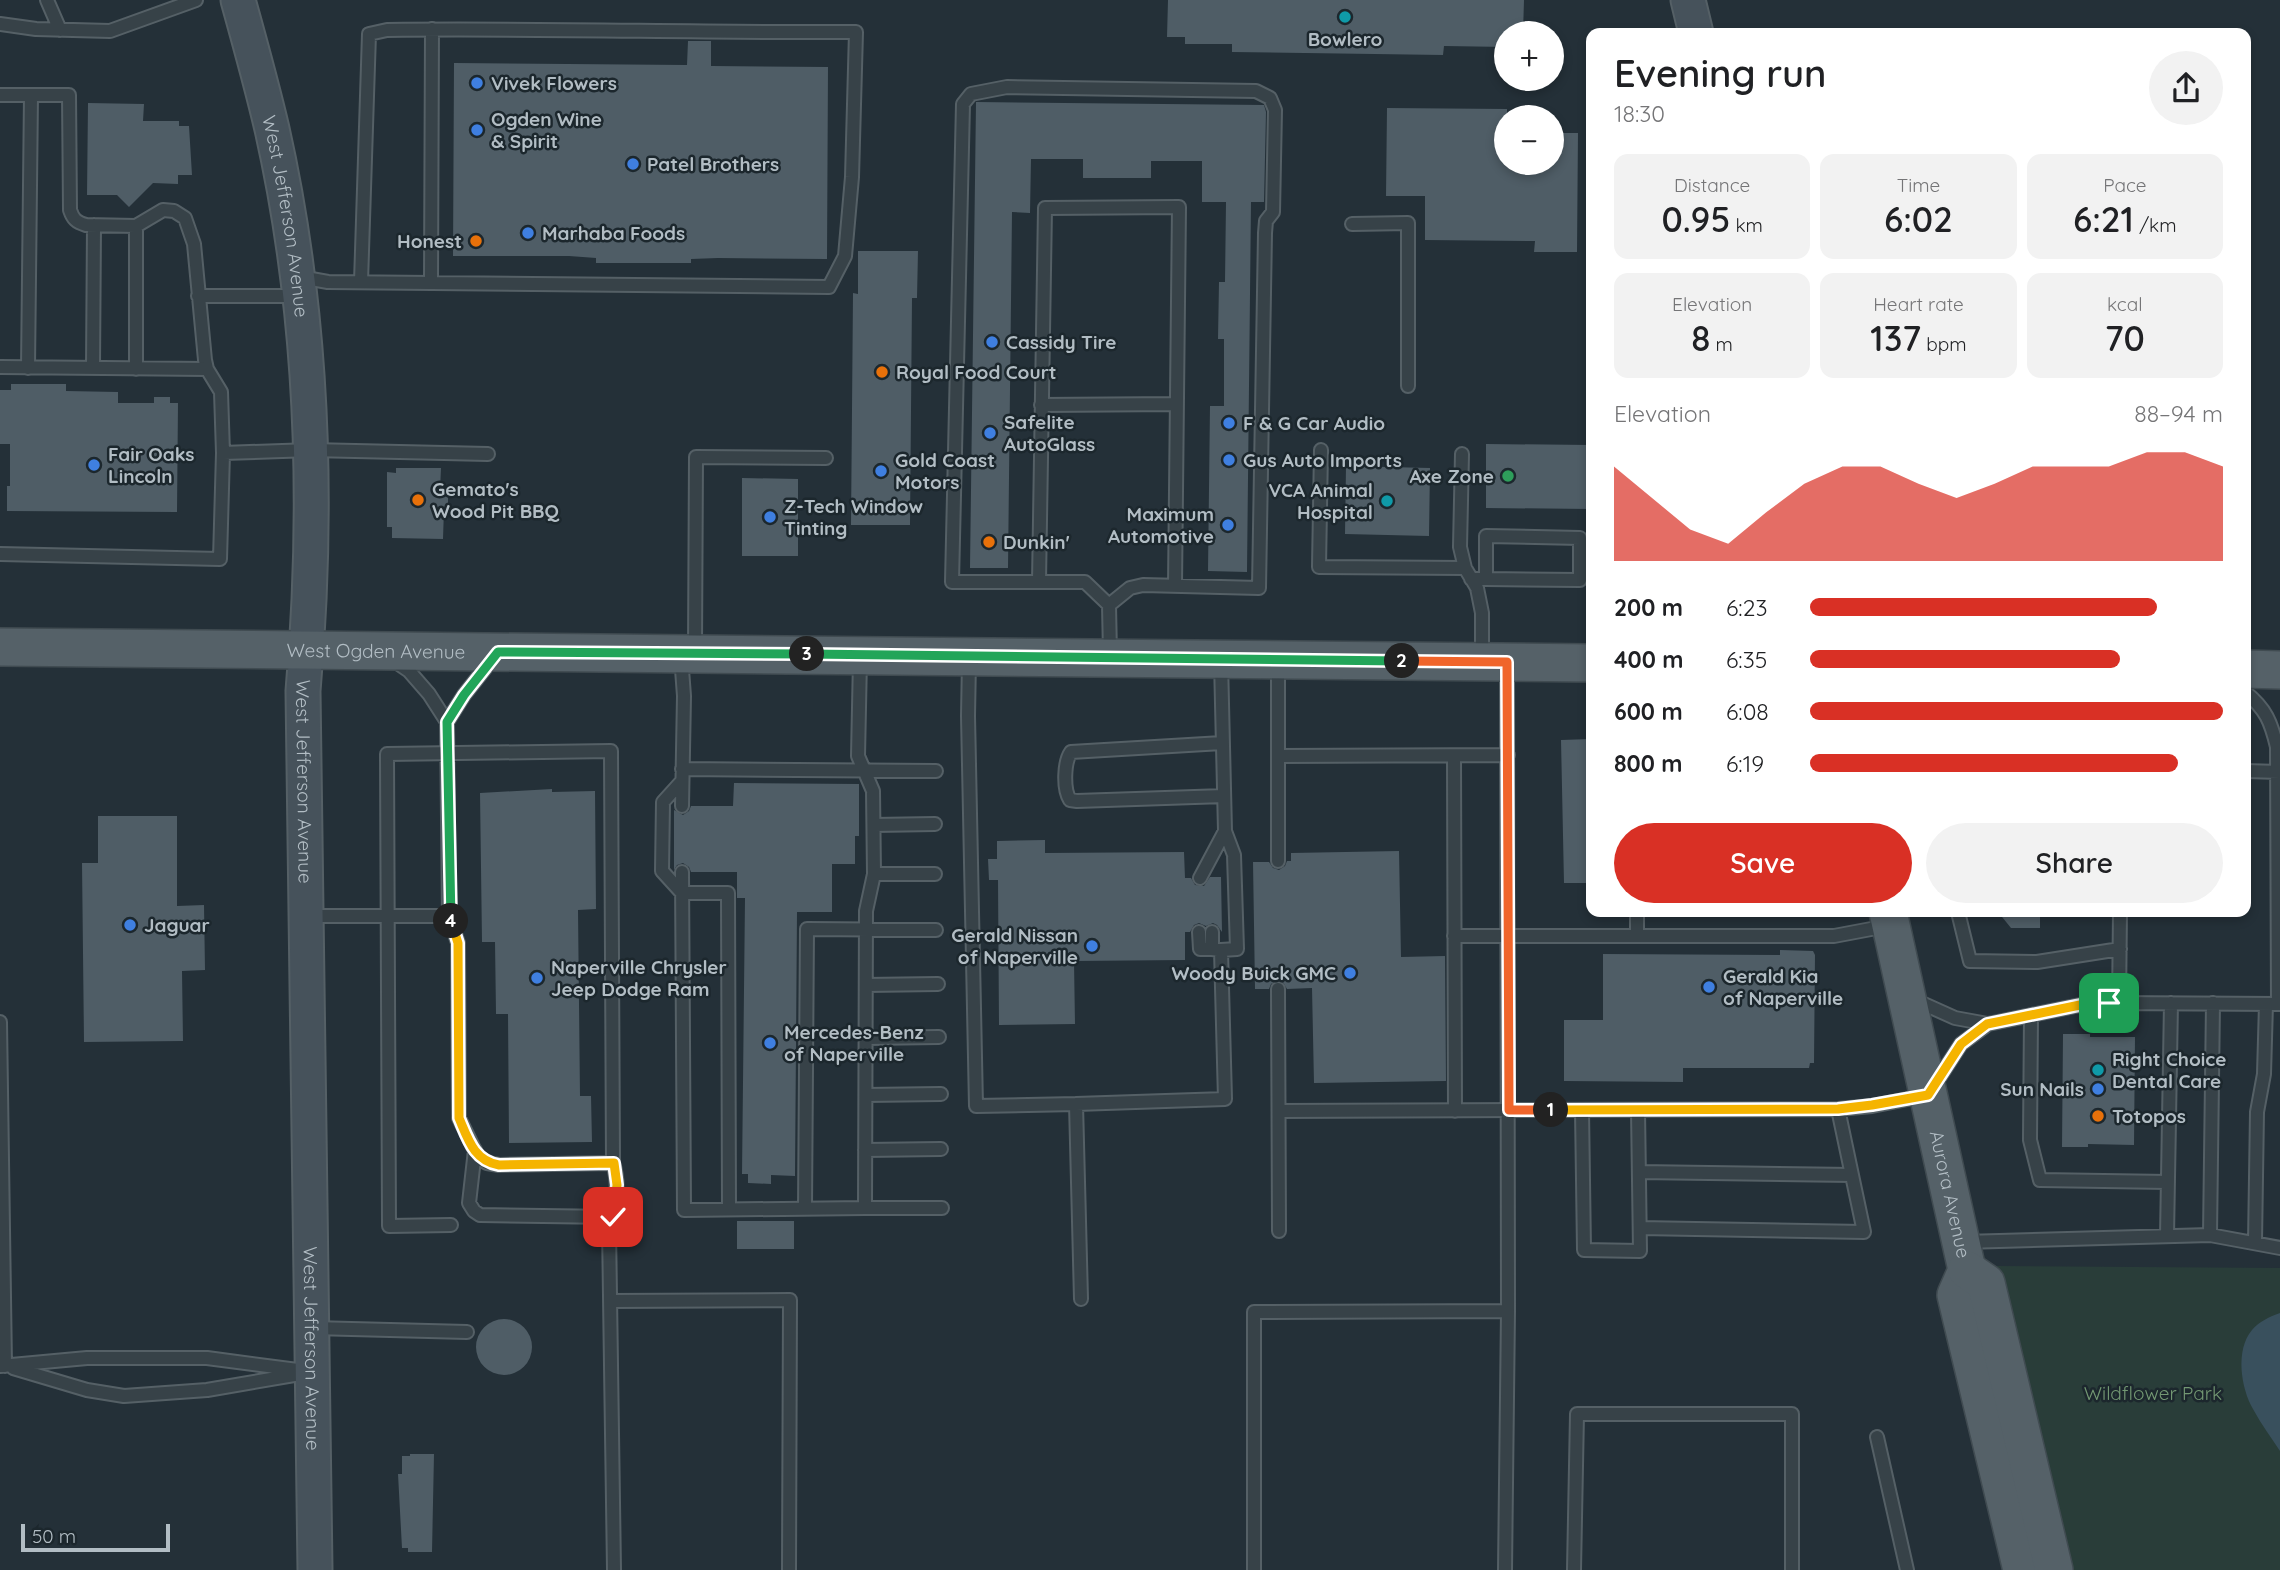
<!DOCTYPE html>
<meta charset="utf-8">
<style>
:root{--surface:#fff;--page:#f2f2f2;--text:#202124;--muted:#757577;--accent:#d93025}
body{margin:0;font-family:Quicksand,sans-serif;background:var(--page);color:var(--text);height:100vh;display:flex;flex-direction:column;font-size:26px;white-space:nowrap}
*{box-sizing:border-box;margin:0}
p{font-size:23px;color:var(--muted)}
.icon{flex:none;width:38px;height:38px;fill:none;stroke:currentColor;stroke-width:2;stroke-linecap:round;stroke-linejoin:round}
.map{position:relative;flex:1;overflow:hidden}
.side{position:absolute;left:1586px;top:28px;width:665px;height:889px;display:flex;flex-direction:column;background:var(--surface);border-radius:14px;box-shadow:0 4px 10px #0003}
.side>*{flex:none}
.tools{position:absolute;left:1494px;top:21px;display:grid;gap:14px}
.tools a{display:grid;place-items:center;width:70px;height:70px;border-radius:50%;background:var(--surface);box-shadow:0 4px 10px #0003;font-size:35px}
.scale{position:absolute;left:21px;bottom:18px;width:149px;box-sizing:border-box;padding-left:7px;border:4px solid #b2bdc4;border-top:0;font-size:19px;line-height:24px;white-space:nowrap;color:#b2bdc4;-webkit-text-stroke:5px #1c272d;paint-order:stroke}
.pin{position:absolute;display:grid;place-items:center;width:60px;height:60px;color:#fff;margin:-30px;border-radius:14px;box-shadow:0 4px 10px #0006}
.km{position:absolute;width:35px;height:35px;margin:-18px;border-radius:50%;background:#222;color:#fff;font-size:19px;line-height:35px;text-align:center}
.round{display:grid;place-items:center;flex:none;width:74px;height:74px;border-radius:37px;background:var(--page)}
.head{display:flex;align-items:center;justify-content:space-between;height:119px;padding:0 28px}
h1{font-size:38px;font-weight:600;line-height:52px}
.stats{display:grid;grid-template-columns:repeat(3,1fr);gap:10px;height:119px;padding:7px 28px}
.stats div{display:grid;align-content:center;border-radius:14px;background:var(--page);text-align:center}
.stats b{font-size:35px;font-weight:600}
.stats small{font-size:19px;font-weight:400}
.stats p{font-size:19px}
.chart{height:196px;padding:14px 28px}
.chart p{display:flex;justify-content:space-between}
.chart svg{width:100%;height:126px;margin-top:7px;fill:var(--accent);opacity:.7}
.action{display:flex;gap:14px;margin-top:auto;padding:14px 28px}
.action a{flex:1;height:80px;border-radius:42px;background:var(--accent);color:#fff;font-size:28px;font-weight:600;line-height:80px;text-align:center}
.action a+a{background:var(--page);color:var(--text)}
ul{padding:0 28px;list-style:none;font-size:23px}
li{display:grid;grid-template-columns:112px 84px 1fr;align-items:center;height:52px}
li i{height:18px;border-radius:9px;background:var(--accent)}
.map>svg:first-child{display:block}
.green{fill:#293d39}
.water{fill:#39505d}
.building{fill:#4f5d66}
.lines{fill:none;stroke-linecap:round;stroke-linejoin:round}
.lane-casing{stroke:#556066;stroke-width:16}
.secondary-casing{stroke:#556066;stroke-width:37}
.primary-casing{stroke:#404b51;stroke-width:40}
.lane{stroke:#374248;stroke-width:12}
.secondary{stroke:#46525b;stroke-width:33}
.primary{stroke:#556168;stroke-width:37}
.split-1-casing{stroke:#fff;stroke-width:14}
.split-2-casing{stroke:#fff;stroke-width:14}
.split-3-casing{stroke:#fff;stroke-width:14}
.split-4-casing{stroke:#fff;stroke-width:14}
.split-5-casing{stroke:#fff;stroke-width:14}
.split-1{stroke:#f5b400;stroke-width:9}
.split-2{stroke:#f0652b;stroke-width:9}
.split-3{stroke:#22a559;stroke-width:9}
.split-4{stroke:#22a559;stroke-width:9}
.split-5{stroke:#f5b400;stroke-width:9}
.culture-dot{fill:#0f9aa8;stroke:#1c272d;stroke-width:2.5}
.shop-dot{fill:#3f7fe0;stroke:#1c272d;stroke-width:2.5}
.food-dot{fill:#e8710a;stroke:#1c272d;stroke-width:2.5}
.leisure-dot{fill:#2e9e5b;stroke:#1c272d;stroke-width:2.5}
.labels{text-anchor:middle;stroke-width:5;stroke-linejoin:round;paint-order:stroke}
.poi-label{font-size:19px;font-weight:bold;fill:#b2bdc4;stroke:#1c272d;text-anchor:start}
.street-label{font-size:19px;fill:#b2bdc4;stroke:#1c272d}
.park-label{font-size:19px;fill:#739873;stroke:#1c272d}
</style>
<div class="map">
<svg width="2280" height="1570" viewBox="0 0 2280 1570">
<rect width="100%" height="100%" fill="#243038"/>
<!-- green -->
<path class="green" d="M 1996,1266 L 2280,1268 L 2280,1570 L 2064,1570 Z"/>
<!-- water -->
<path class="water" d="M 2280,1313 L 2280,1451 C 2271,1437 2261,1424 2253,1409 C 2241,1388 2235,1350 2252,1330 C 2260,1321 2269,1317 2280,1313 Z"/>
<!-- building -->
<path class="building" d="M 1168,0 L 1524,0 L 1523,33 L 1507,33 L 1507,47 L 1444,46 L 1443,55 L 1232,52 L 1232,44 L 1185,44 L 1185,37 L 1167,37 Z
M 688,41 L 711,41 L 711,66 L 828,67 L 827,259 L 718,258 L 691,259 L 691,263 L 596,263 L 596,258 L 569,256 L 453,256 L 454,63 L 687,65 Z
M 976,102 L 1264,105 L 1266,112 L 1264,202 L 1251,202 L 1247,572 L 1208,571 L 1210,406 L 1224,406 L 1224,339 L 1218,339 L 1219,282 L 1225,282 L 1226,202 L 1202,202 L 1202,161 L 1151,161 L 1151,178 L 1083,178 L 1083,159 L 1031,159 L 1030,213 L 1012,212 L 1008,568 L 970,568 Z
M 88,103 L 144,104 L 143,121 L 179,121 L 179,126 L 189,126 L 192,175 L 178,175 L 178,184 L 153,183 L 129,207 L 117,195 L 87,195 Z
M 1387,108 L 1507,109 L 1507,163 L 1552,163 L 1552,133 L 1578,133 L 1577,252 L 1534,252 L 1535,241 L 1425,240 L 1425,196 L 1386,196 Z
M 858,251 L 918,251 L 917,298 L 912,298 L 910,525 L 851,525 L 853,293 L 858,294 Z
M 11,384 L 66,384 L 66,391 L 118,392 L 118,403 L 154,403 L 154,397 L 170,397 L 170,403 L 178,403 L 177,512 L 7,511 L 7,486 L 10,486 L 10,444 L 0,444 L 0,390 L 11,390 Z
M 1486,444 L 1591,445 L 1591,509 L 1486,508 Z
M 1346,466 L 1430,468 L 1429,536 L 1345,534 Z
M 396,468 L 441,468 L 440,491 L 448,492 L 448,509 L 444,509 L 443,539 L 392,538 L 392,527 L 387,527 L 387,472 L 396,473 Z
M 742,478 L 798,479 L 798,556 L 742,556 Z
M 1591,739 L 1591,883 L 1564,883 L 1561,740 Z
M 734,783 L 859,784 L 859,836 L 855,836 L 855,864 L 832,864 L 832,912 L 797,912 L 795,1176 L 771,1175 L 771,1184 L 748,1183 L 748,1174 L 742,1174 L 745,898 L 737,898 L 737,872 L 691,872 L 689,867 L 683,863 L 677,865 L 674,870 L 674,810 L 683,815 L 689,811 L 691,806 L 733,806 Z
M 552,789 L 552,792 L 595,791 L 596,909 L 578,910 L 580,1096 L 591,1096 L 592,1142 L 509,1143 L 508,1014 L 496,1014 L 495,942 L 482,942 L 480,793 Z
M 98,816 L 177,816 L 177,906 L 204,905 L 205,970 L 182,971 L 183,1041 L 84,1042 L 82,863 L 98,863 Z
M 1045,840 L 1045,853 L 1184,852 L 1185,878 L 1191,878 L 1195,885 L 1204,886 L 1210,877 L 1221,877 L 1222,932 L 1217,925 L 1213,923 L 1206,926 L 1199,923 L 1194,925 L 1190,932 L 1185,932 L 1185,960 L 1074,961 L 1075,1024 L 999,1025 L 998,880 L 989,880 L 988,859 L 997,859 L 997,841 Z
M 1399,851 L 1401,957 L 1445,956 L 1446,1081 L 1314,1083 L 1312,988 L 1287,989 L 1283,982 L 1277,980 L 1271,984 L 1269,989 L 1255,989 L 1253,862 L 1269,862 L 1273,868 L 1279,870 L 1285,866 L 1287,861 L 1291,861 L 1291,853 Z
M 1998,912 L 2040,912 L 2040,928 L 2011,928 Z
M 1780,950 L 1813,951 L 1815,955 L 1814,1063 L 1810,1063 L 1809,1068 L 1683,1068 L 1683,1082 L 1564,1081 L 1564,1020 L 1603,1020 L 1603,954 L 1780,955 Z
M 2063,1034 L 2090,1034 L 2090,1037 L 2135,1037 L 2134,1145 L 2088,1144 L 2088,1147 L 2062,1147 Z
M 737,1221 L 794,1221 L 794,1249 L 737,1249 Z
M476 1347a28 28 0 1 1 56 0a28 28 0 1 1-56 0Z
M 410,1454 L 434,1454 L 432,1552 L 408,1552 L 408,1548 L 402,1548 L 398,1474 L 402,1474 L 402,1456 L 410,1456 Z"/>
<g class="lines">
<!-- lane casing -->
<g class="lane-casing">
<path id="lane" d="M 47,0 L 60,30
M 0,24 L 36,29 L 110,31 L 196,0
M 0,95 L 69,95 L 70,210 C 73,219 76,222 86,225 L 136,226 L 163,210 L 174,211 L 185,218 L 194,244 L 205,360 L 207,369 L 221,392 L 223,453 L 311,450 L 488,454
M 1352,224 L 1408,223 L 1408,386
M 136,226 L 136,369
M 300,277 L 328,282 L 829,287 L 845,256 L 852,177 L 856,32 C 700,33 543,28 387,30 L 369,34 L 361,282
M 431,283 L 432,29
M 198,296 L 299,296
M 0,367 L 207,369
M 28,368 L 31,95
M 93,368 L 94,225
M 1041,405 L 1177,404
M 1321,450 L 1319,567 L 1465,568
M 1462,454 L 1460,547 L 1465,568 L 1477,588 L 1482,613 L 1482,658
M 0,554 L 220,559 L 223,453
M 1471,579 L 1486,579 L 1580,580 L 1580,538 L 1486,536 L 1486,579
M 1039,582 L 1045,208 L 1179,207 L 1175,586
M 1109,605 L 1130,588 L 1143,585 L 1259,588 L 1265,233 L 1266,221 L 1273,212 L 1275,110 L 1270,98 L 1256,91 L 1007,87 L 971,94 L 963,104 L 952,582 L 1085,582 L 1109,605 L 1110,654
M 695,649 L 696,457 L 826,458
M 681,656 L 684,696 L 682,806
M 969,660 L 968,716 L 976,1106 L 1076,1104
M 1507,664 L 1508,1311
M 2245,692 C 2266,709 2271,722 2277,747 L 2278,1004
M 447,722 L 464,695 L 494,657
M 1222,743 L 1071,752 C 1064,762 1063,789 1070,800 L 1077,801 L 1224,796
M 1278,756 L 1508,755
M 1454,756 L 1455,1111
M 682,769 L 936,771
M 2245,771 L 2280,772
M 682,781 L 663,802 L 662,871 L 682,893 L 728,893 L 729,1209
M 874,825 L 935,824
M 1278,861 L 1278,662
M 682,872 L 684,1210 L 865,1208 L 866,911 L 874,874 L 873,791 L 858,756 L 860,659
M 874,874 L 935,874
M 1200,878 L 1225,831
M 1958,912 L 1970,961 L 2037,962 L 2120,949
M 307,916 L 449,916 L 447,722 L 429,694 L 409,671 L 393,660
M 449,916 L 458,943 L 459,1118 L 478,1157 L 487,1163 L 499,1165 L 613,1163 L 611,751 L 387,754 L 389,1226 L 451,1225
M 1199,932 L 1200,949 L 1212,949
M 1212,932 L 1212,949 L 1220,950
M 1454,936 L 1834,936 L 1887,926
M 1637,936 L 1637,912
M 866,985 L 938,984
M 1278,989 L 1279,1231
M 1915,1000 L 1955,1018 L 1988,1024 L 2080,1005 L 2109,1003 L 2280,1004
M 2119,1003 L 2120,912
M 2031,1015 L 2030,1140 L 2040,1180 L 2168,1182
M 0,1022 L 5,1366
M 866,1038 L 939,1037
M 866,1095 L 941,1094
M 1582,1110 L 1584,1250 L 1640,1251 L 1638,1110
M 1279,1111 L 1838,1109 L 1872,1106 L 1928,1095 L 1961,1044 L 1988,1024
M 475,1150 L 469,1203 L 474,1211 L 480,1215 L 613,1217
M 865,1150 L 941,1149
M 613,1163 C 620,1185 616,1206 609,1228 L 614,1570
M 1639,1172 L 1852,1175
M 865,1208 L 942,1208
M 805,1209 L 807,929 L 936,930
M 1640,1228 L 1864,1232 L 1838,1109
M 2210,1235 L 2213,1003
M 2167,1236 L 2171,1003
M 1964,1242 L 2210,1235 L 2280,1248
M 2255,1242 L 2257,1112 L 2264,1074 L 2266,1004
M 1081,1299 L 1076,1104 L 1225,1099 L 1221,950 L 1237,949 L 1234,855 L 1225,831 L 1221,661
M 610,1301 L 790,1300 L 789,1570
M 313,1328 L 467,1332
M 0,1366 L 87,1358 L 207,1358 L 313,1372
M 13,1368 L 87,1390 L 124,1396 L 207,1390 L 300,1374
M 1877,1437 L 1907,1570
M 1254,1570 L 1254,1312 L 1508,1311 L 1505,1570
M 1574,1570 L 1577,1414 L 1792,1414 L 1792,1570"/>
</g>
<!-- secondary casing -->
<g class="secondary-casing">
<g id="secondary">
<path id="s1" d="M 238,0 C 250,43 262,86 272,129 C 313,312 319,504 303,691 L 315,1570"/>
<path d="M 1688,0 L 1696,33"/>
</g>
</g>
<!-- primary casing -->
<g class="primary-casing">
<g id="primary">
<path id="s2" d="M 0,647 L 1591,663"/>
<path d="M 2245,669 L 2280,670"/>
<path id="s3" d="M 1888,912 L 1967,1270 L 1956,1295 L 2022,1570"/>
<path d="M 1967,1270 L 1986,1283 L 2054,1570"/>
</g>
</g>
<!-- lane -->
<use href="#lane" class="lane"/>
<!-- secondary -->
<use href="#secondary" class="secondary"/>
<!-- primary -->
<use href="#primary" class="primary"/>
</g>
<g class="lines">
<!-- split-1 casing -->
<g class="split-1-casing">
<path id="split-1" d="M 1551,1110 L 1838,1109 L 1872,1105 L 1928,1095 L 1961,1044 L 1987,1024 L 2080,1005 L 2109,1003"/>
</g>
<!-- split-2 casing -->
<g class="split-2-casing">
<path id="split-2" d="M 1402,661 L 1507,662 L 1509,1110 L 1551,1110"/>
</g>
<!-- split-3 casing -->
<g class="split-3-casing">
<path id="split-3" d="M 807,654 L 1402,661"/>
</g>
<!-- split-4 casing -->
<g class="split-4-casing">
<path id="split-4" d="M 451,921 L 447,722 L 464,695 L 498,652 L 807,654"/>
</g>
<!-- split-5 casing -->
<g class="split-5-casing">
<path id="split-5" d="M 451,921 L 458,943 L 459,1118 C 468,1139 474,1161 499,1165 L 614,1163 L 617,1185 L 613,1217"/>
</g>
<!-- split-1 -->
<use href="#split-1" class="split-1"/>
<!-- split-2 -->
<use href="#split-2" class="split-2"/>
<!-- split-3 -->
<use href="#split-3" class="split-3"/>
<!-- split-4 -->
<use href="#split-4" class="split-4"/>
<!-- split-5 -->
<use href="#split-5" class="split-5"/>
</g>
<!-- markers -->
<g class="culture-dot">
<circle cx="1345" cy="17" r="7"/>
<circle cx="1387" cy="501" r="7"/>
<circle cx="2098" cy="1070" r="7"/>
</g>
<g class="shop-dot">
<circle cx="477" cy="83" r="7"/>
<circle cx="477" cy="130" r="7"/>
<circle cx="633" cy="164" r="7"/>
<circle cx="528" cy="233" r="7"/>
<circle cx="992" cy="342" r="7"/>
<circle cx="1229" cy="423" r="7"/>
<circle cx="990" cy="433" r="7"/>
<circle cx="1229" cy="460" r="7"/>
<circle cx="94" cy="465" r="7"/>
<circle cx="881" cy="471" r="7"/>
<circle cx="770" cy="517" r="7"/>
<circle cx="1228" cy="525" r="7"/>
<circle cx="130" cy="925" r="7"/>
<circle cx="1092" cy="946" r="7"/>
<circle cx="1350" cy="973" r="7"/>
<circle cx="537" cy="978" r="7"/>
<circle cx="1709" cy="987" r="7"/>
<circle cx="770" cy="1043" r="7"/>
<circle cx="2098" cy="1089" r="7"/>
</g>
<g class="food-dot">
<circle cx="476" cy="241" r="7"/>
<circle cx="882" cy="372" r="7"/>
<circle cx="418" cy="500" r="7"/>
<circle cx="989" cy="542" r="7"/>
<circle cx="2098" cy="1116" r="7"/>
</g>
<circle class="leisure-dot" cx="1508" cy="476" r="7"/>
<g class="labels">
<!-- poi labels -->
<g class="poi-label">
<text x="1345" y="46" text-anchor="middle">Bowlero</text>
<text x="491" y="90">Vivek Flowers</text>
<text x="491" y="126">Ogden Wine<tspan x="491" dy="22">&amp; Spirit</tspan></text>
<text x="647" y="171">Patel Brothers</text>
<text x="542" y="240">Marhaba Foods</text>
<text x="462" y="248" text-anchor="end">Honest</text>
<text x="1006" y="349">Cassidy Tire</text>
<text x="896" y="379">Royal Food Court</text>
<text x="1004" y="429">Safelite<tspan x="1004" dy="22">AutoGlass</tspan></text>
<text x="1243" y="430">F &amp; G Car Audio</text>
<text x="108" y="461">Fair Oaks<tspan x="108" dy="22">Lincoln</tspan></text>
<text x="895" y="467">Gold Coast<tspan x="895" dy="22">Motors</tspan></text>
<text x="1243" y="467">Gus Auto Imports</text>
<text x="1494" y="483" text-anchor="end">Axe Zone</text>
<text x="432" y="496">Gemato's<tspan x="432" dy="22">Wood Pit BBQ</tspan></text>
<text x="1373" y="497" text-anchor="end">VCA Animal<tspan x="1373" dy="22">Hospital</tspan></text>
<text x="784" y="513">Z-Tech Window<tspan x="784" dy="22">Tinting</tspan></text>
<text x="1214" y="521" text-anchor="end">Maximum<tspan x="1214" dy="22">Automotive</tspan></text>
<text x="1003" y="549">Dunkin'</text>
<text x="144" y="932">Jaguar</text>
<text x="1078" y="942" text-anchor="end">Gerald Nissan<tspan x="1078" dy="22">of Naperville</tspan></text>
<text x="551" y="974">Naperville Chrysler<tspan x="551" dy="22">Jeep Dodge Ram</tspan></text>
<text x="1336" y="980" text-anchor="end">Woody Buick GMC</text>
<text x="1723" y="983">Gerald Kia<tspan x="1723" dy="22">of Naperville</tspan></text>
<text x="784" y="1039">Mercedes-Benz<tspan x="784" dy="22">of Naperville</tspan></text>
<text x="2112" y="1066">Right Choice<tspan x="2112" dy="22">Dental Care</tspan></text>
<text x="2084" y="1096" text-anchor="end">Sun Nails</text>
<text x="2112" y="1123">Totopos</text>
</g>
<!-- street labels -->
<g class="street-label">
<text dy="7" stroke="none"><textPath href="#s1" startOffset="222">West Jefferson Avenue</textPath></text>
<text dy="7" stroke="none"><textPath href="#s2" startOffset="376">West Ogden Avenue</textPath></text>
<text dy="7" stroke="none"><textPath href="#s1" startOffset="789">West Jefferson Avenue</textPath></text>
<text dy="7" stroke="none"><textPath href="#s3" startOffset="289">Aurora Avenue</textPath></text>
<text dy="7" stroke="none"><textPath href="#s1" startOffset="1356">West Jefferson Avenue</textPath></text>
</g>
<!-- park labels -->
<g class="park-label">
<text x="2153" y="1400">Wildflower Park</text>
</g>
</g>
</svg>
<div class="tools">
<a>+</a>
<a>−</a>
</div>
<div class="scale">50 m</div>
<div class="pin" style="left:2109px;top:1003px;background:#1e9e55"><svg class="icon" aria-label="arrive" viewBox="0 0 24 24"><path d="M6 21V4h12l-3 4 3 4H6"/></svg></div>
<div class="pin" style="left:613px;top:1217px;background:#d93025"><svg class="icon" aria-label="check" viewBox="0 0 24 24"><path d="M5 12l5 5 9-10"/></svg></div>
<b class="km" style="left:1551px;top:1110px">1</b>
<b class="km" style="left:1402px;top:661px">2</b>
<b class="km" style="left:807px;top:654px">3</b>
<b class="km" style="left:451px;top:921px">4</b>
<section class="side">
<div class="head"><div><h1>Evening run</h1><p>18:30</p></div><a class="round"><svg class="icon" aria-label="share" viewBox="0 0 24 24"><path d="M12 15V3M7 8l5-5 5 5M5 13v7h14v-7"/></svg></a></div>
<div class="stats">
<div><p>Distance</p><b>0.95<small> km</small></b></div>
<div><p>Time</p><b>6:02</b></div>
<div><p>Pace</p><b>6:21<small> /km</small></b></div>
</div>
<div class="stats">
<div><p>Elevation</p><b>8<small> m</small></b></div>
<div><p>Heart rate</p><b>137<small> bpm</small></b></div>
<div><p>kcal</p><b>70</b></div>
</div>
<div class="chart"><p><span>Elevation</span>88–94 m</p>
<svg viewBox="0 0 160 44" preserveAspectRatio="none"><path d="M0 44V11L10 22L20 33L30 38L40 27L50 17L60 11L70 11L80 17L90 22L100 17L110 11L120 11L130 11L140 6L150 6L160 11V44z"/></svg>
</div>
<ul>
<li><b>200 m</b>6:23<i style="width:84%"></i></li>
<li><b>400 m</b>6:35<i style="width:75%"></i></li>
<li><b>600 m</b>6:08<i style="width:100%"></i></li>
<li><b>800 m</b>6:19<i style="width:89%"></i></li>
</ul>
<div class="action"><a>Save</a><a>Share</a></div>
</section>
</div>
